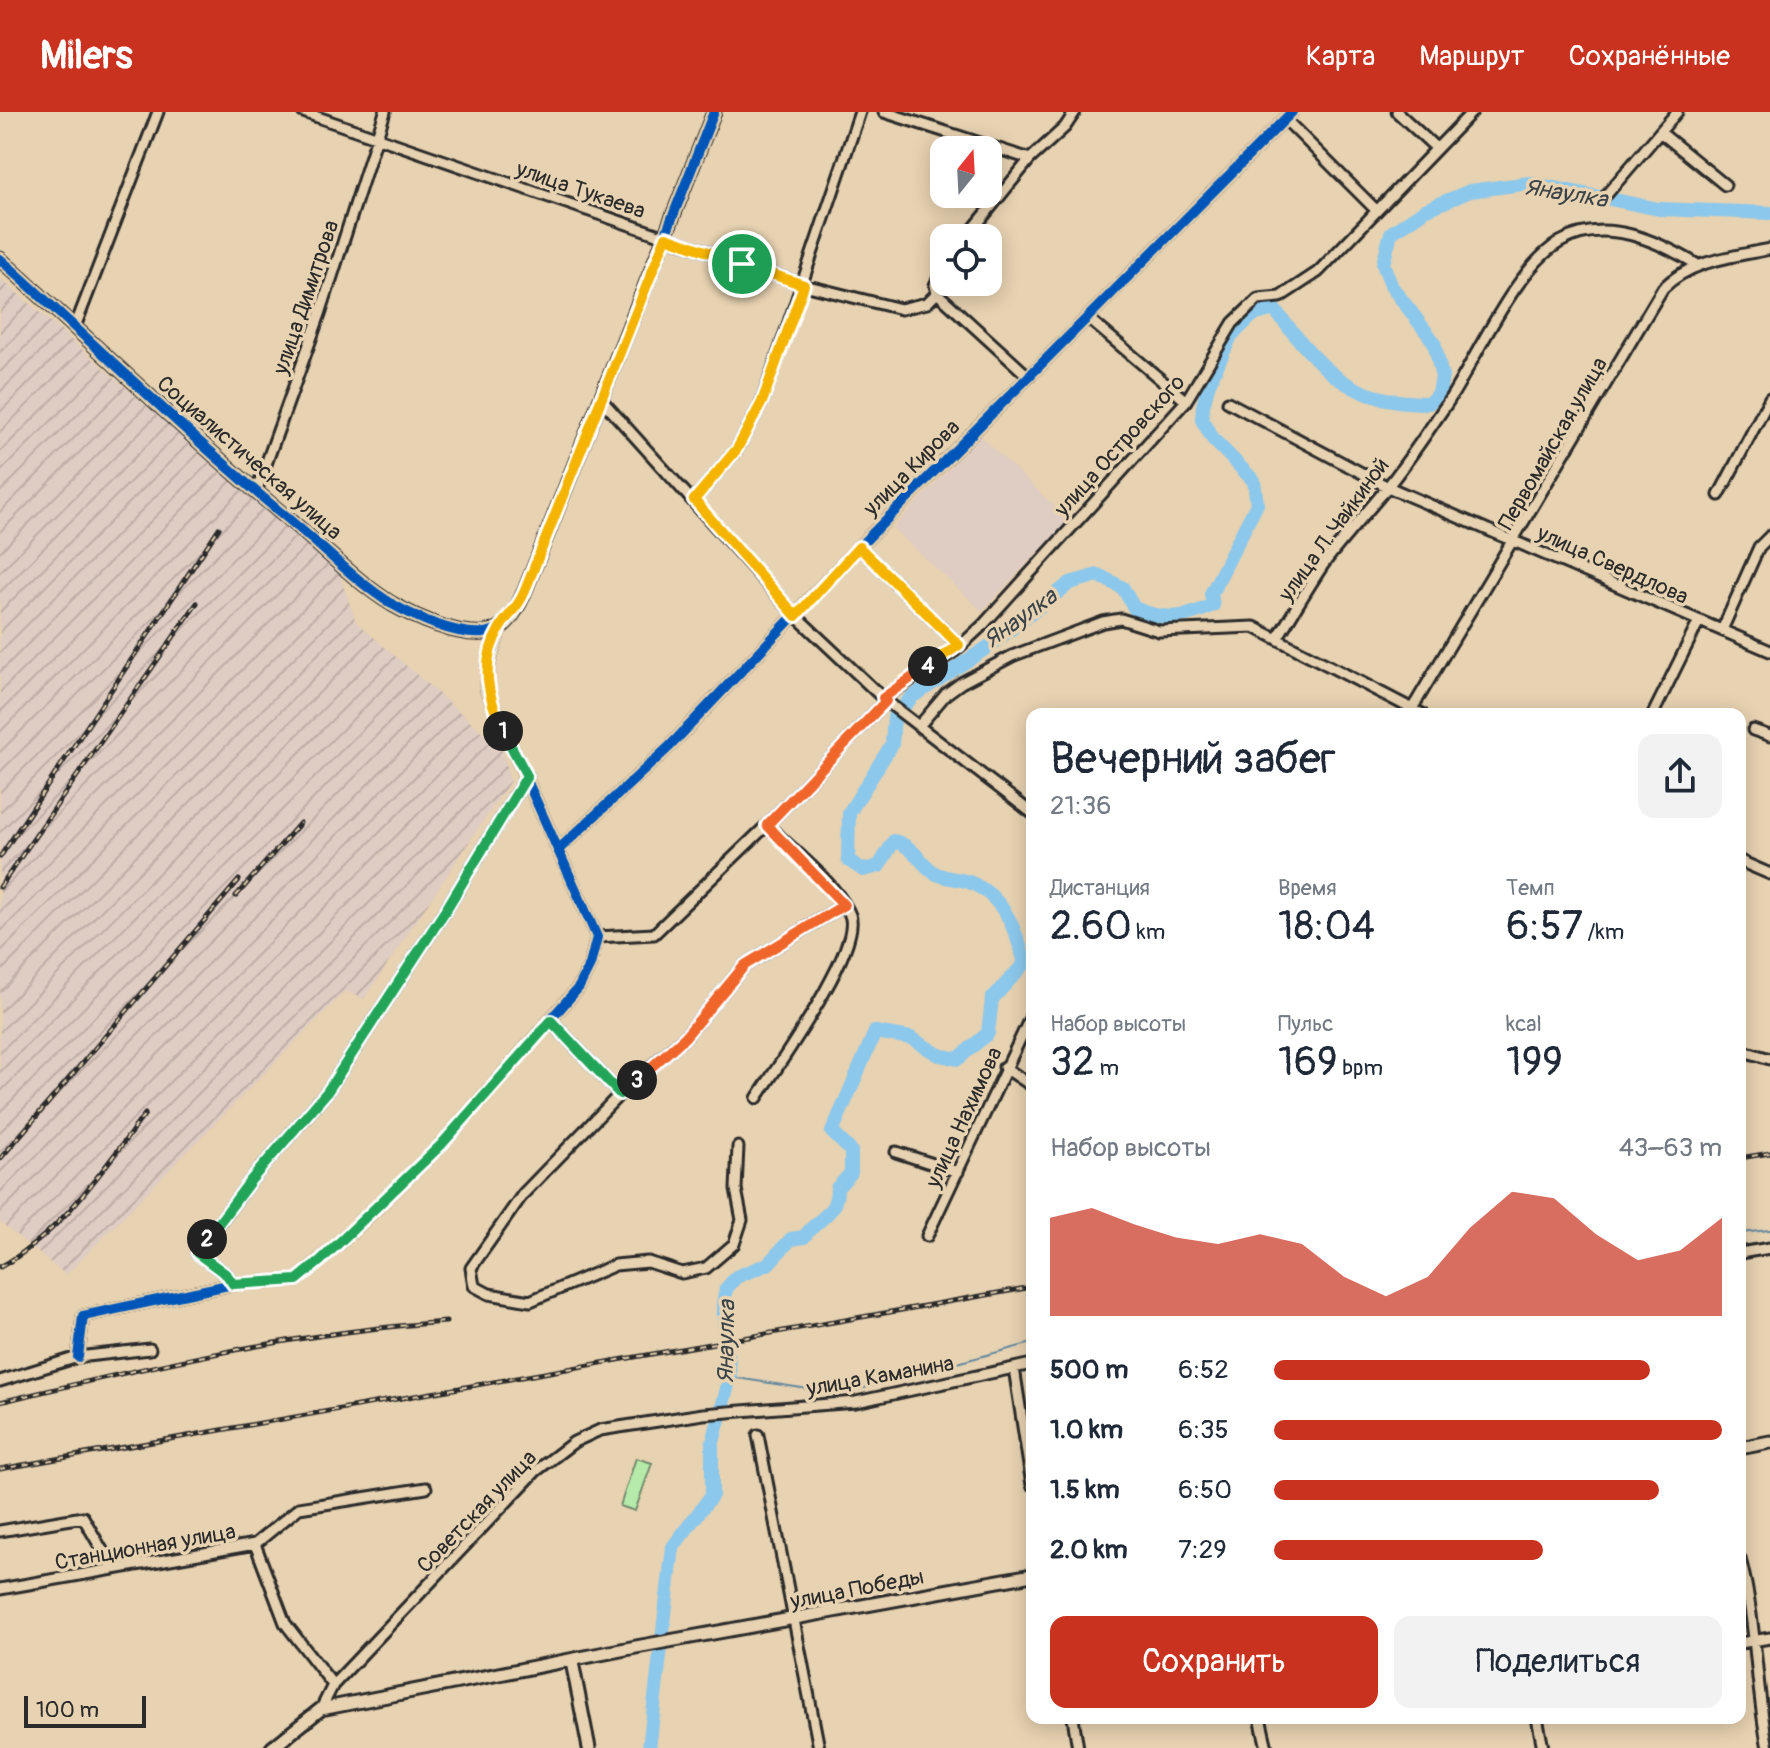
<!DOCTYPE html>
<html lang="ru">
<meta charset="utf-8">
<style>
:root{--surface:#fff;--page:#f2f2f3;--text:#1f2937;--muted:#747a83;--accent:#c8321e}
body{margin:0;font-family:Pangolin,sans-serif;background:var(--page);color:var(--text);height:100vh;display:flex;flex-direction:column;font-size:30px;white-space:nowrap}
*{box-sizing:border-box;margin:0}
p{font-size:26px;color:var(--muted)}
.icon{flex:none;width:44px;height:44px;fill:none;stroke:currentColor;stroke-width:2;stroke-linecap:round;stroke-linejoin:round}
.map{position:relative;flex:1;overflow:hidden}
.sheet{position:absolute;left:1026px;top:596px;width:720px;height:1016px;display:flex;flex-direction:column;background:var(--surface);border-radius:16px;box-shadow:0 4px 20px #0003}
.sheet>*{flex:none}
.needle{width:52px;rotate:18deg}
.tools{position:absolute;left:930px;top:24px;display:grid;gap:16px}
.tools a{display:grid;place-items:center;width:72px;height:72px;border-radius:16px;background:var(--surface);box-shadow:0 4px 20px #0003;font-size:40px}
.scale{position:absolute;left:24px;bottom:20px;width:122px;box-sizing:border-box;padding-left:8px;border:4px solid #2b2b2b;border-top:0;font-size:22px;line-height:28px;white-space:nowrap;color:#2b2b2b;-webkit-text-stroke:6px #e7d2b1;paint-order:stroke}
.pin{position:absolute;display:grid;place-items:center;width:68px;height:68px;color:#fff;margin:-34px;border:4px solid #fff;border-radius:50%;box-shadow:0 2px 8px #0007}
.km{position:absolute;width:40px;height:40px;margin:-20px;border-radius:50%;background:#222;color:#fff;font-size:22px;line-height:40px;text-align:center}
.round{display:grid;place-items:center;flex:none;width:84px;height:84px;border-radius:16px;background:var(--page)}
.headline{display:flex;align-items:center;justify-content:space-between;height:136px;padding:0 24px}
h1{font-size:44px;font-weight:600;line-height:60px}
.figures{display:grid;grid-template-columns:repeat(3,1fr);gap:12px;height:136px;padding:8px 24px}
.figures div{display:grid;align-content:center}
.figures b{font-size:40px;font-weight:600}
.figures small{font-size:22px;font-weight:400}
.figures p{font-size:22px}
.chart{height:224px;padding:16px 24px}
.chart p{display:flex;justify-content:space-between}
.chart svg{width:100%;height:144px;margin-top:8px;fill:var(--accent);opacity:.7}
.button{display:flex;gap:16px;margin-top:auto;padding:16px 24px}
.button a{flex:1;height:92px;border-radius:16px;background:var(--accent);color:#fff;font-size:32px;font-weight:600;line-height:92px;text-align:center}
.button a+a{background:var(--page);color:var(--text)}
ul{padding:0 24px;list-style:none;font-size:26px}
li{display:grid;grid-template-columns:128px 96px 1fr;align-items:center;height:60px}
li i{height:20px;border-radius:10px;background:var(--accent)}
header{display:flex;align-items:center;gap:48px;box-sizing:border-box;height:112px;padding:0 40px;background:var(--accent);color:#fff}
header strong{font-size:38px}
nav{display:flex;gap:44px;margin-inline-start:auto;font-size:28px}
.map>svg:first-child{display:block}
.built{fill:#dfccc3}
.industrial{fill:url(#industrial-furrows)}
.grass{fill:#b6eaab;stroke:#708a6b;stroke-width:2}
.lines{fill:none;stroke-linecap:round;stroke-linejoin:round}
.stream{stroke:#65899f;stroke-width:2}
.river{stroke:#8cc8ec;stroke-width:14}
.minor-casing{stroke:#2b2b2b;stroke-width:15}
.tertiary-casing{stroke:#2b2b2b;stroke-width:17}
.minor{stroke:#e7d2b1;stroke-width:9}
.tertiary{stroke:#e7d2b1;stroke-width:11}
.rail-casing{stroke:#2b2b2b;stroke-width:5}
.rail{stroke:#e7d2b1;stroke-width:2;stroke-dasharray:6;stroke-linecap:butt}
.cycleway-casing{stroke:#e7d2b1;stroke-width:15}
.cycleway{stroke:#0057b8;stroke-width:10}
.split-1-casing{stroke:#fff;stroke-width:16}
.split-2-casing{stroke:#fff;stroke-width:16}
.split-3-casing{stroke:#fff;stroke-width:16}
.split-4-casing{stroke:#fff;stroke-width:16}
.split-5-casing{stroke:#fff;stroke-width:16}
.split-1{stroke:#f5b400;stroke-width:10}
.split-2{stroke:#22a559;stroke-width:10}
.split-3{stroke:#22a559;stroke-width:10}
.split-4{stroke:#f0652b;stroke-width:10}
.split-5{stroke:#f5b400;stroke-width:10}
.labels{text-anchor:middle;stroke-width:7;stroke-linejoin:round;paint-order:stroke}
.street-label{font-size:22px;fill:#2b2b2b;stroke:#e7d2b1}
.water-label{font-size:24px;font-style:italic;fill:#3a4348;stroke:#e7d2b1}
</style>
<header>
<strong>Milers</strong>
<nav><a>Карта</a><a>Маршрут</a><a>Сохранённые</a></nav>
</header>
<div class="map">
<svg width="1770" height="1636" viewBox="0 0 1770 1636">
<defs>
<pattern id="industrial-furrows" width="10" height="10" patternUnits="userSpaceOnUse" patternTransform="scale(2)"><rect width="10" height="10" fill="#dfccc3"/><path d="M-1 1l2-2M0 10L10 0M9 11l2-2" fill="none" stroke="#c0afa8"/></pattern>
</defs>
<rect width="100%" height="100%" fill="#e7d2b1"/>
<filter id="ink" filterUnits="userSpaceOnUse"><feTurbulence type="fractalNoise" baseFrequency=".0125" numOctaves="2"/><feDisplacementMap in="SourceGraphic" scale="16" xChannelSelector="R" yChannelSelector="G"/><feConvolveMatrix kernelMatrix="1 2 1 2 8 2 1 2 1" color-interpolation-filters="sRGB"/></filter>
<g filter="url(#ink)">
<!-- built -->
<path class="built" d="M 980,324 L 1069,408 L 982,499 L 893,416 Z"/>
<!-- industrial -->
<path class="industrial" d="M 0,166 L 339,461 L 356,510 L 502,637 L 510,669 L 364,887 L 345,879 L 66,1163 L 0,1110 Z"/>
<!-- grass -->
<path class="grass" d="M 636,1346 L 652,1351 L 635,1399 L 620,1394 Z"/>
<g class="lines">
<!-- stream -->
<path class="stream" d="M 1740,1121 L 1770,1118
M 730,1265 L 841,1282 L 1032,1231"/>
<!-- river -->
<path class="river" d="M 649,1636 L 673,1435 L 712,1383 L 712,1334 L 730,1265 L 723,1192 L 726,1177 L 736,1165 L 768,1152 L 791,1127 L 804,1125 C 818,1105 837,1104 837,1076 L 851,1061 L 851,1039 L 832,1020 L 875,920 L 911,926 L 939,943 L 958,947 L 988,921 L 992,887 L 1025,851 C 1016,818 1004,784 969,770 C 958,766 943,767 933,760 C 919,749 912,733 894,729 L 879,754 L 863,758 L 848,748 L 849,701 L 892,632 L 894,605 L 912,585 L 988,535 L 1070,471 L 1098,463 L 1123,476 L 1134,496 C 1163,509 1185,507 1213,493 L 1211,482 L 1257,392 L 1254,369 L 1213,327 L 1202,308 L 1203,294 L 1209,271 L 1231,224 L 1253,203 L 1274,197 C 1322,257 1347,291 1429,291 L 1439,281 L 1442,265 L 1434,230 L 1392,175 L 1383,152 L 1391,121 L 1425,98 L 1470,79 L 1530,71 L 1659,97 L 1770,101"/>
<!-- minor casing -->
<g class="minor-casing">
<path id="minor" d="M 303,0 L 804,173 L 901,197 L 927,191 L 937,181
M 884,0 L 1030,47
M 1397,0 L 1436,36
M 1285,7 L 1376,98
M 1660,20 L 1725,73
M 1607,82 L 1677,0
M 966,126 L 1030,47 L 1065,15 L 1075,0
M 944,155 L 935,173 L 937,181 L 1029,265
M 1089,207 L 1186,289
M 75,215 L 158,0
M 600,286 L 796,504 L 886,589 L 1032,701
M 1228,290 L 1388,375 L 1770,539
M 256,380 L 320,202 L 385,0
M 1719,383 L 1770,286
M 694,388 L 737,337 L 762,290 L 860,0
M 859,435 L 959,533
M 1722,518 L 1759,435 L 1770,424
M 1278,525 C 1293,501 1307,477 1323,453 C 1342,427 1365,403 1385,378 C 1407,351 1426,322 1446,293 C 1476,248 1514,157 1560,130 C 1605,104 1658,129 1698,153
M 883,586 L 955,539 L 983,513 L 1186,289 L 1233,211 L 1258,187 L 1280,185 L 1318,160 L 1472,0
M 1409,602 L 1663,176 C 1691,148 1732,145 1770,137
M 1653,602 L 1699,509
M 919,614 L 946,582 L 961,571 L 1012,544 L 1103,510 L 1121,507 L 1159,519 L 1254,515 L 1422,602
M 1753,618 L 1770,624
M 558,738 L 670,634 L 859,435 L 1292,0
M 1740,749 L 1770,762
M 597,825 L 654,822 L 767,713 L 886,589
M 551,909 L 620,982
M 1740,938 L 1770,947
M 1004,955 L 1032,974
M 757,986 C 777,955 863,835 850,803 C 838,773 791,736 767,713
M 738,1035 L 736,1077 L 742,1108 L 734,1132 L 706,1156 L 682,1161 L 648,1150 L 615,1153 L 530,1189 L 489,1182 L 474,1174 L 471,1156 L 523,1082 L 620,982 L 685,925 L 745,853 L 844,793
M 896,1040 L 958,1060
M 927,1124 L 1032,902
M 1740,1141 L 1770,1136
M 233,1172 L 227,1163 L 197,1141 L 251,1068 L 327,980 L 447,796 L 527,664
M 78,1245 L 83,1204 L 233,1172 L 297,1168 L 354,1118 L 441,1033 L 579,875 L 590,853 L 597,825 L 487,579 L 488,555 L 500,516
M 1014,1256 L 1032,1373
M 0,1269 L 78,1245 L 150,1237
M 758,1323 L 819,1636
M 0,1419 L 83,1405 L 113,1457
M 255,1432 L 285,1511 L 333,1573
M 1740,1447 C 1757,1509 1755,1573 1768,1636
M 0,1477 L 255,1432 L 299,1396 L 426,1376
M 1740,1531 L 1770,1526
M 321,1597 L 333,1573 L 536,1359 L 574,1330 L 600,1318 L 703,1302 L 856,1290 L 1032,1252
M 1073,1606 L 1078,1636
M 1260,1606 L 1267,1636
M 1537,1606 L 1543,1636"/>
</g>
<!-- tertiary casing -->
<g class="tertiary-casing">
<path id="tertiary" d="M 0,147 C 99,236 195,330 298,415 C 328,440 359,472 392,492 C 415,505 456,524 484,521 C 506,519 516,499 524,481 L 714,0
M 1740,1336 L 1770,1330
M 572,1550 L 589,1636
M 272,1636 L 321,1597 L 636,1535 L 1032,1463"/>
</g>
<!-- minor -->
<use href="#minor" class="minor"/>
<!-- tertiary -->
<use href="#tertiary" class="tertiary"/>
<!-- rail casing -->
<g class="rail-casing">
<path id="rail" d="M 0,745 L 219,416
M 0,775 L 197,491
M 236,784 L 300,711
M 1740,1046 L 1770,1041
M 0,1047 L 239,768
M 0,1155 C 62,1121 103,1057 145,1002
M 0,1290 C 147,1255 295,1220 446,1210
M 0,1357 L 1032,1175"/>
</g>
<!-- rail -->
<use href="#rail" class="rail"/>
<!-- cycleway casing -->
<g class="cycleway-casing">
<path id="cycleway" d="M 0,147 C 99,236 195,330 298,415 C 328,440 359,472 392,492 C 415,505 456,524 484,521 C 506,519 516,499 524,481 L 714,0
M 558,738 L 670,634 L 859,435 L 1292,0
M 78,1245 L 83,1204 L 233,1172 L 297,1168 L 354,1118 L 441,1033 L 579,875 L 590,853 L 597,825 L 487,579 L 488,555 L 500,516"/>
</g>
<!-- cycleway -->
<use href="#cycleway" class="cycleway"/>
</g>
</g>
<g class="lines" filter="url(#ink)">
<!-- split-1 casing -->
<g class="split-1-casing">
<path id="split-1" d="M 503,619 C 488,585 479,551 500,516 C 507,503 516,499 524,481 L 666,125 L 742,152"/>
</g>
<!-- split-2 casing -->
<g class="split-2-casing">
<path id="split-2" d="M 207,1127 L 251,1068 L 327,980 L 447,796 L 527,664 L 503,619"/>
</g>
<!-- split-3 casing -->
<g class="split-3-casing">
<path id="split-3" d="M 207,1127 L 197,1141 L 227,1163 L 233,1172 L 297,1168 L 320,1149 L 441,1033 L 551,909 L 620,982 L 637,968"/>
</g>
<!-- split-4 casing -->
<g class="split-4-casing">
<path id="split-4" d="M 637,968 L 685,925 L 745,853 L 844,793 L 767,713 L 886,589 L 883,586 L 928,554"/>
</g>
<!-- split-5 casing -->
<g class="split-5-casing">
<path id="split-5" d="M 742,152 L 804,173 L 762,290 L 737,337 L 694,388 L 796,504 L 859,435 L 959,533 L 928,554"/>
</g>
<!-- split-1 -->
<use href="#split-1" class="split-1"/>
<!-- split-2 -->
<use href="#split-2" class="split-2"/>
<!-- split-3 -->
<use href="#split-3" class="split-3"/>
<!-- split-4 -->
<use href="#split-4" class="split-4"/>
<!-- split-5 -->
<use href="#split-5" class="split-5"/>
</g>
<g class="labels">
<!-- street labels -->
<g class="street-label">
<text transform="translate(581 77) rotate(19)" y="8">улица Тукаева</text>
<text transform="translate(305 185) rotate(-71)" y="8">улица Димитрова</text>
<text transform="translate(1552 331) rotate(-60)" y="8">Первомайская улица</text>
<text transform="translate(1119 333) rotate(-48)" y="8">улица Островского</text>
<text transform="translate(250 345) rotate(41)" y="8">Социалистическая улица</text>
<text transform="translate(911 355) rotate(-45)" y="8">улица Кирова</text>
<text transform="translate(1333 417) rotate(-54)" y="8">улица Л. Чайкиной</text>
<text transform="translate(1613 452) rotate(24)" y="8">улица Свердлова</text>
<text transform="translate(963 1005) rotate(-65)" y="8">улица Нахимова</text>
<text transform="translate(880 1263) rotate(-10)" y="8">улица Каманина</text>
<text transform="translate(476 1399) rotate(-46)" y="8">Советская улица</text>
<text transform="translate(145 1434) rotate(-10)" y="8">Станционная улица</text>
<text transform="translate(857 1476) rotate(-11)" y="8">улица Победы</text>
</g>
<!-- water labels -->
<g class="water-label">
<text transform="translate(1566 81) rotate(9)" y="8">Янаулка</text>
<text transform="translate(1020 506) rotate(-36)" y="8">Янаулка</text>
<text transform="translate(726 1230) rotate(-89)" y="8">Янаулка</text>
</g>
</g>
</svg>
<div class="tools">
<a><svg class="needle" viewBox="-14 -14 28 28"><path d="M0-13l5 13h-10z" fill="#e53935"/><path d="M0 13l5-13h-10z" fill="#747a83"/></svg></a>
<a><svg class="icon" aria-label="locate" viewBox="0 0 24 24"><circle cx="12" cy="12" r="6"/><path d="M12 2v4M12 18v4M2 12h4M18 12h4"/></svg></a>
</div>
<div class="scale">100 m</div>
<div class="pin" style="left:742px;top:152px;background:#1e9e55"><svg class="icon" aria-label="arrive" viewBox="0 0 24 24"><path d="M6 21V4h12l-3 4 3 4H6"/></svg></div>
<b class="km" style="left:503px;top:619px">1</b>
<b class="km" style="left:207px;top:1127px">2</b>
<b class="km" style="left:637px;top:968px">3</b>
<b class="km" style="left:928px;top:554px">4</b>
<section class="sheet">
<div class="headline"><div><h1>Вечерний забег</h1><p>21:36</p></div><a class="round"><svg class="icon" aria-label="share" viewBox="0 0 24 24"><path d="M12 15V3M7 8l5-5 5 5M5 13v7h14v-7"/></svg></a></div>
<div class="figures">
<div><p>Дистанция</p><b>2.60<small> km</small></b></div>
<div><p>Время</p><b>18:04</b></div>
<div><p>Темп</p><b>6:57<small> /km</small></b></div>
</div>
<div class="figures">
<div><p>Набор высоты</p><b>32<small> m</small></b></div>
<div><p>Пульс</p><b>169<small> bpm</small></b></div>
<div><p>kcal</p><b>199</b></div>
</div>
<div class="chart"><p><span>Набор высоты</span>43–63 m</p>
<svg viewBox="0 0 160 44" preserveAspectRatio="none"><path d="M0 44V14L10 11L20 16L30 20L40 22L50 19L60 22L70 32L80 38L90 32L100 17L110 6L120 8L130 19L140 27L150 24L160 14V44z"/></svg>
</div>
<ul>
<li><b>500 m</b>6:52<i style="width:84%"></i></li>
<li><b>1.0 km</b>6:35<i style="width:100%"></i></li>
<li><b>1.5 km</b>6:50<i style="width:86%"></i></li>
<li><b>2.0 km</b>7:29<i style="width:60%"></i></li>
</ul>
<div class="button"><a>Сохранить</a><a>Поделиться</a></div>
</section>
</div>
